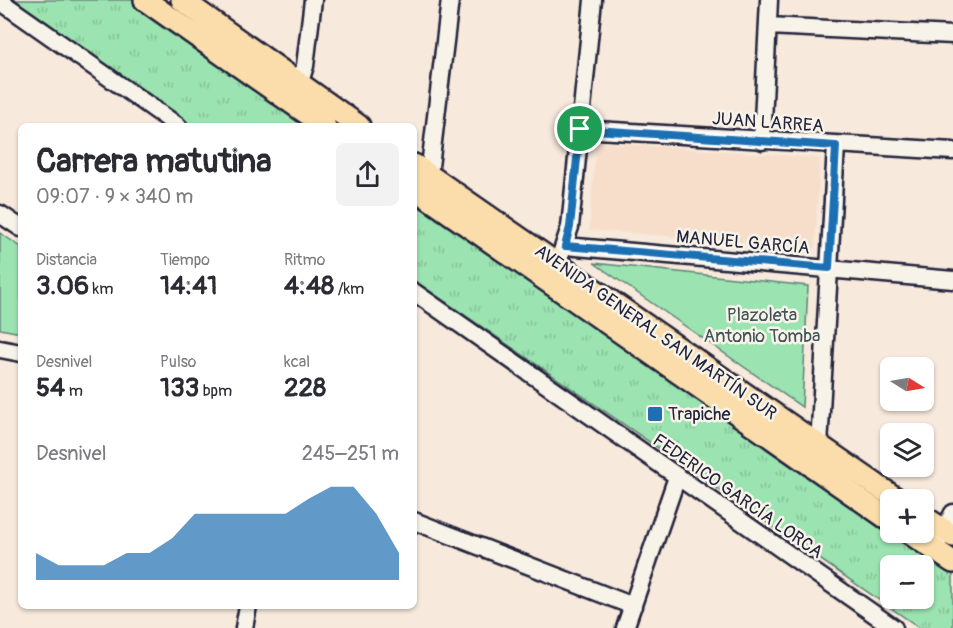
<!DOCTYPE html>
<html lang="es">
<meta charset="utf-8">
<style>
:root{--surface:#fff;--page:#f2f2f3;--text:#2b2b33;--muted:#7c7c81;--accent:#1f6fb2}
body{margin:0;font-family:Pangolin,sans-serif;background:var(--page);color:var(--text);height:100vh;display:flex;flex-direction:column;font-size:22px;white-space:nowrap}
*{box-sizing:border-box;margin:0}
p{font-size:20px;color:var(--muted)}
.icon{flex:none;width:33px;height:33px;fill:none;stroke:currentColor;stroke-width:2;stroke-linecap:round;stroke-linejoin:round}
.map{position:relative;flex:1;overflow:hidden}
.panel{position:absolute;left:18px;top:123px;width:399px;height:486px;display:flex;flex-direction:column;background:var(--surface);border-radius:9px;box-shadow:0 2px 4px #0004}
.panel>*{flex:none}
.needle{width:39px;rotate:101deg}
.tools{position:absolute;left:880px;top:357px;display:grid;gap:12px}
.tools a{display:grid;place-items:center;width:54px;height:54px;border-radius:9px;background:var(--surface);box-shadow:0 2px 4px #0004;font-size:30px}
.pin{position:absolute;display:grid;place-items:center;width:51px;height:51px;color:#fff;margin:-26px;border:3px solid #fff;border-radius:50%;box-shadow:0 2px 6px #0007}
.round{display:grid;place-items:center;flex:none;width:63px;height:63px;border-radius:9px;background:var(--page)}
.headline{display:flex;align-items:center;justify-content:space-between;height:102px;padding:0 18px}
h1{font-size:33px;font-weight:800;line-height:45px}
.figures{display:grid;grid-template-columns:repeat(3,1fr);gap:9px;height:102px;padding:6px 18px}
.figures div{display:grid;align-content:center}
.figures b{font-size:26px;font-weight:800}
.figures small{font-size:16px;font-weight:400}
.figures p{font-size:16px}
.chart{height:168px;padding:12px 18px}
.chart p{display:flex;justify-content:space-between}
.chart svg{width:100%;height:108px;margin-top:6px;fill:var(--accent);opacity:.7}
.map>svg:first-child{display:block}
.built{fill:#f7decb}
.grass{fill:url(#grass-tufts);stroke:#5e8276;stroke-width:1.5;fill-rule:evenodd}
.park{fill:#9be3b1;stroke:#5e8276;stroke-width:1.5}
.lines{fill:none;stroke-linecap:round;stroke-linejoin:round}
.minor-casing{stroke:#22223b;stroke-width:21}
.major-casing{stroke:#22223b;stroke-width:26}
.minor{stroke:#f7f3e8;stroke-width:16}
.major{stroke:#faddab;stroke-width:21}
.route-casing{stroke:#fff;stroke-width:12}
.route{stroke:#1f6fb2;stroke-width:8}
.poi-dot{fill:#1f6fb2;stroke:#f7f3e8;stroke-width:2}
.labels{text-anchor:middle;stroke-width:5;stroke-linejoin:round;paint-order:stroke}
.street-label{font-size:18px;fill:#22223b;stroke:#f7f3e8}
.park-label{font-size:18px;fill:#405258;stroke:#f7f3e8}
.poi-label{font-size:18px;fill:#22223b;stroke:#f7f3e8;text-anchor:start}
</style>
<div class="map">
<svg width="953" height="628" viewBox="0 0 953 628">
<defs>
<pattern id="grass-tufts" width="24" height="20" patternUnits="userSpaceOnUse" patternTransform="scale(1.5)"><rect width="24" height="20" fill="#9be3b1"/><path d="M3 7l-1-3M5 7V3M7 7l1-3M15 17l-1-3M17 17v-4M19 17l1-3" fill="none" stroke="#85c299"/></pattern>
</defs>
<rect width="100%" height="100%" fill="#f7e9db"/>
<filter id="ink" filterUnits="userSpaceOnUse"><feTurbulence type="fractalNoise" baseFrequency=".0167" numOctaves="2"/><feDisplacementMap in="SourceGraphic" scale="12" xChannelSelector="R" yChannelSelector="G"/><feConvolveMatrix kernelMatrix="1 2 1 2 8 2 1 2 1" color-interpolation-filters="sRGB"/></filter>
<g filter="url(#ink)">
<!-- built -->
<path class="built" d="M 596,142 L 820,158 L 815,248 L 589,230 Z"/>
<!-- grass -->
<path class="grass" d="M 13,0 L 136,0 L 316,126 L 193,126 Z
M 414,199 L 798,471 L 953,574 L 953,628 L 920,628 L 414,280 ZM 891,566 L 924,566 L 924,598 L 891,598 Z"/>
<!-- park -->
<path class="park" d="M 0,233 L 21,247 L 21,333 L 0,329 Z
M 594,263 L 808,286 L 802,407 Z"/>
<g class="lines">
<!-- minor casing -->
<g class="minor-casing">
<path id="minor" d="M 0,1 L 178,126
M 768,26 L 953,35
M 296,94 L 305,66 L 313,0
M 580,129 L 953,151
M 762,141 L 769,0
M 429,175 L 450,0
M 0,214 L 21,228
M 565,246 L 953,280
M 561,254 L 570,227 L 593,0
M 414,292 L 894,628
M 0,349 L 21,353
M 814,455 L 819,446 L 836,146
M 414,521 L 633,606
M 934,550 L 953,513
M 244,628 L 248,606
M 625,628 L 677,477"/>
</g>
<!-- major casing -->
<g class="major-casing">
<path id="major" d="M 145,0 L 325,126
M 182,0 L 359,126
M 414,165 L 898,500
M 414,188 L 891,521
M 924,517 L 953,536
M 908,532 L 953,562"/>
</g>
<!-- minor -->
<use href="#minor" class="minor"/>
<!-- major -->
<use href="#major" class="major"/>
</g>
</g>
<g class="lines" filter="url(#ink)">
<!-- route casing -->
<g class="route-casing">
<path id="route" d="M 580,129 L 836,146 L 829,268 L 565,246 L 570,227 Z"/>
</g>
<!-- route -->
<use href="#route" class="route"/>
</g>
<!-- markers -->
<rect class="poi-dot" x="647" y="406" width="16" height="16" rx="3"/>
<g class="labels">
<!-- street labels -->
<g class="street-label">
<text transform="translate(768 122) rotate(4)" y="6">JUAN LARREA</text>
<text transform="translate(743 242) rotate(5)" y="6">MANUEL GARCÍA</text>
<text transform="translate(656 332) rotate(35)" y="6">AVENIDA GENERAL SAN MARTÍN SUR</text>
<text transform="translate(738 496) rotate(35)" y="6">FEDERICO GARCÍA LORCA</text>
</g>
<!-- park labels -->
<g class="park-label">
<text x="762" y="321">Plazoleta<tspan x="762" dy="21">Antonio Tomba</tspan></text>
</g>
<!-- poi labels -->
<g class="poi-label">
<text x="668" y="420">Trapiche</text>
</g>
</g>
</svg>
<div class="tools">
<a><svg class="needle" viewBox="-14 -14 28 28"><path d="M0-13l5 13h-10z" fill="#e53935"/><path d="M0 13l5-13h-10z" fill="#7c7c81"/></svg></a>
<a><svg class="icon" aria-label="layers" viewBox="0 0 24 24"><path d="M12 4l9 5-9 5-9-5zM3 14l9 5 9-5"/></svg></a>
<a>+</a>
<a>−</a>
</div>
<div class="pin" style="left:580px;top:129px;background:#1e9e55"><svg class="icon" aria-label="arrive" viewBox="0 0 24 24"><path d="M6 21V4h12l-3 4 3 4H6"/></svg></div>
<section class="panel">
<div class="headline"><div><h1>Carrera matutina</h1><p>09:07 · 9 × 340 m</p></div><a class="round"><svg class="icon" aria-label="share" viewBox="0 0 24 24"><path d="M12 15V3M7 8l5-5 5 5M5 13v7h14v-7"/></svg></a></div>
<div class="figures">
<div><p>Distancia</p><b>3.06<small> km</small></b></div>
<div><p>Tiempo</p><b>14:41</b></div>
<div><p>Ritmo</p><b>4:48<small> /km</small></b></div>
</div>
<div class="figures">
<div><p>Desnivel</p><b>54<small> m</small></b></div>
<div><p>Pulso</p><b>133<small> bpm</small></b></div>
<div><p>kcal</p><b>228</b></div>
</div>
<div class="chart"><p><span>Desnivel</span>245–251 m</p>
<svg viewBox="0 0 160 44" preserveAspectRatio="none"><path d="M0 44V33L10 38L20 38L30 38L40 33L50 33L60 27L70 17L80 17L90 17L100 17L110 17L120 11L130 6L140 6L150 17L160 33V44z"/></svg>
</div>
</section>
</div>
